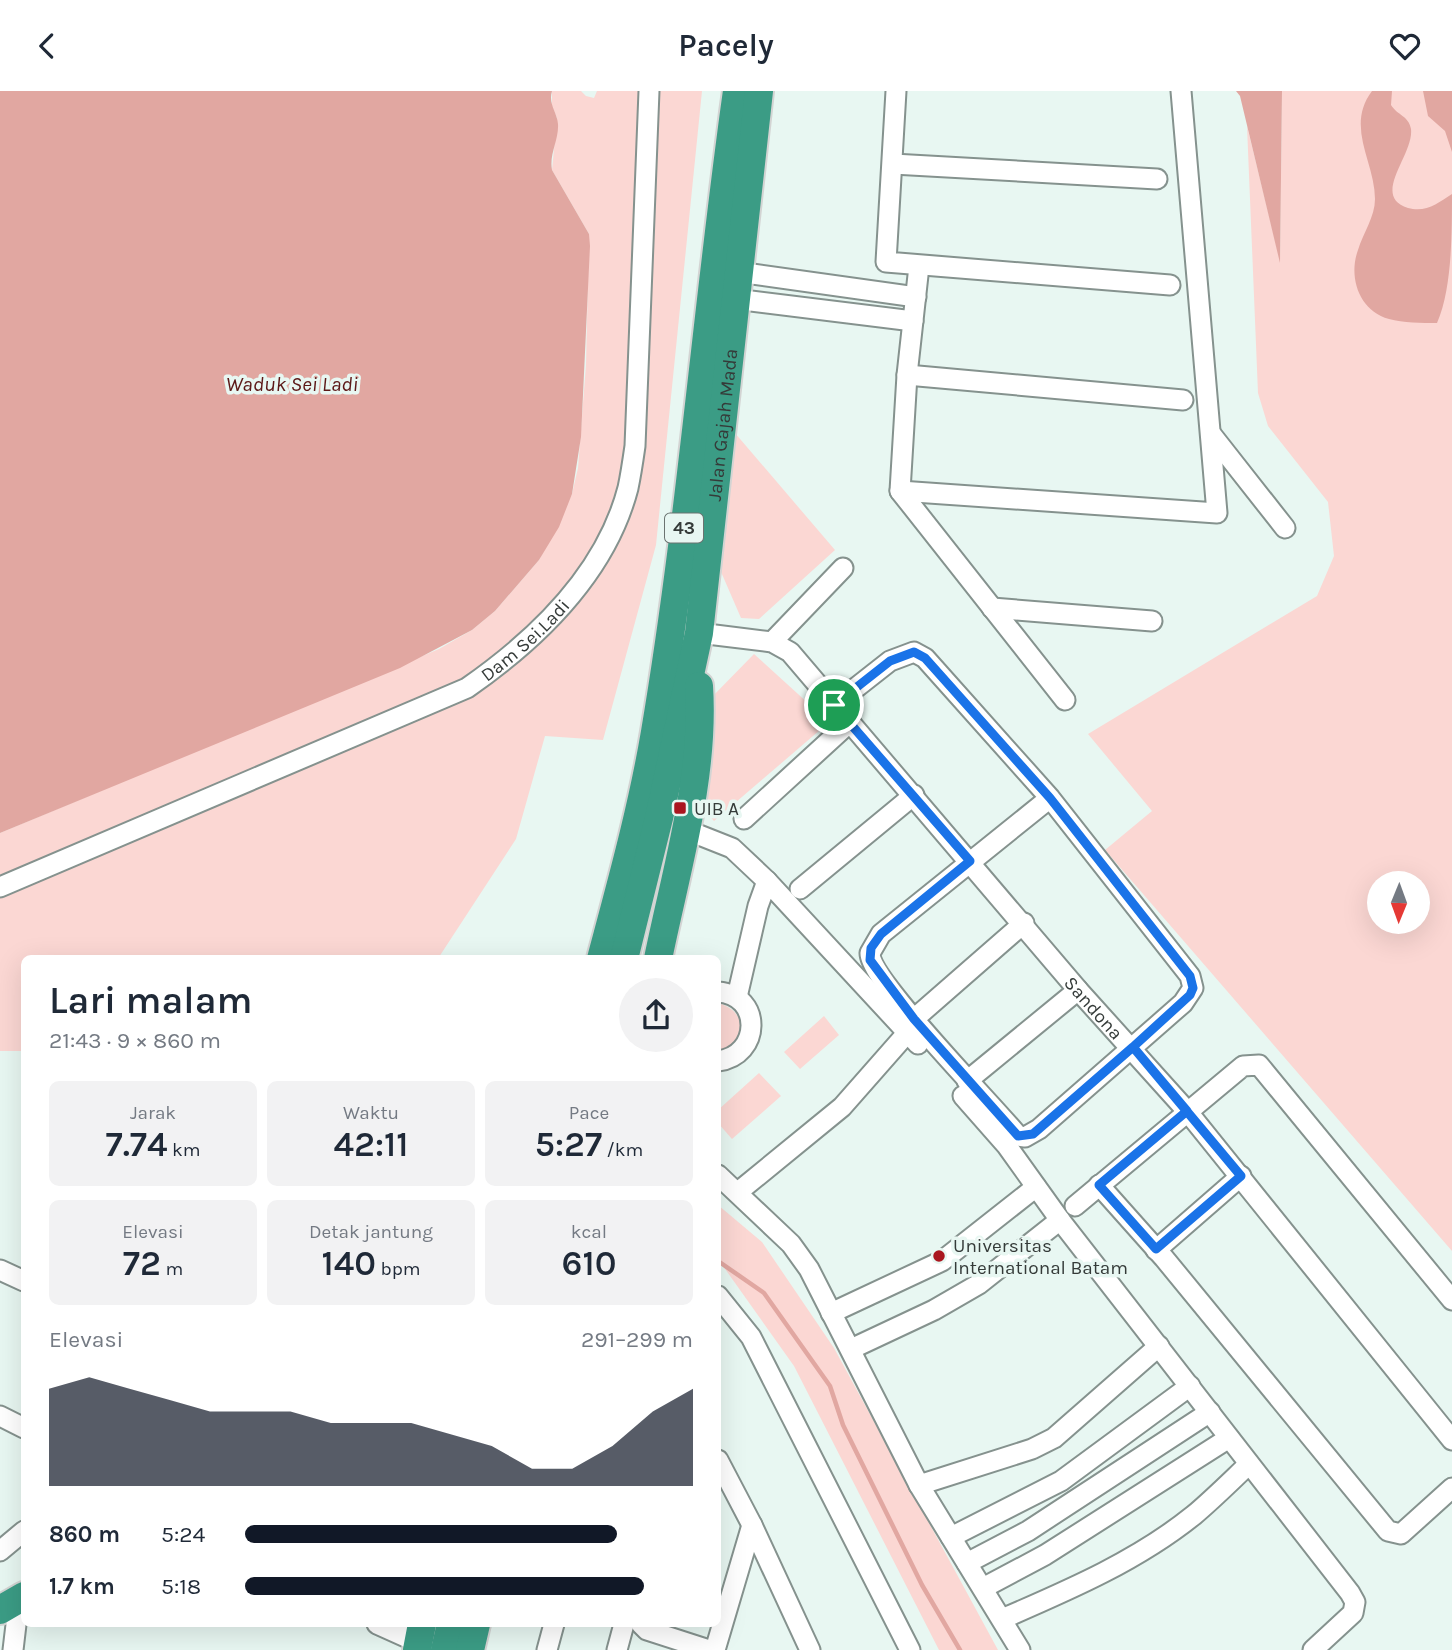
<!DOCTYPE html>
<html lang="id">
<meta charset="utf-8">
<style>
:root{--surface:#fff;--page:#f2f2f3;--text:#1f2937;--muted:#747a83;--accent:#111827}
body{margin:0;font-family:Karla,sans-serif;background:var(--page);color:var(--text);height:100vh;display:flex;flex-direction:column;font-size:26px;white-space:nowrap}
*{box-sizing:border-box;margin:0}
p{font-size:23px;color:var(--muted)}
.icon{flex:none;width:38px;height:38px;fill:none;stroke:currentColor;stroke-width:2;stroke-linecap:round;stroke-linejoin:round}
.map{position:relative;flex:1;overflow:hidden}
.sheet{position:absolute;left:21px;top:864px;width:700px;height:672px;display:flex;flex-direction:column;background:var(--surface);border-radius:10px;box-shadow:0 7px 28px #0002}
.sheet>*{flex:none}
.needle{width:46px;rotate:181deg}
.fabs{position:absolute;left:1367px;top:780px;display:grid;gap:14px}
.fabs a{display:grid;place-items:center;width:63px;height:63px;border-radius:50%;background:var(--surface);box-shadow:0 7px 28px #0002;font-size:35px}
.pin{position:absolute;display:grid;place-items:center;width:60px;height:60px;color:#fff;margin:-30px;border:4px solid #fff;border-radius:50%;box-shadow:0 2px 7px #0007}
.round{display:grid;place-items:center;flex:none;width:74px;height:74px;border-radius:37px;background:var(--page)}
.overview{display:flex;align-items:center;justify-content:space-between;height:119px;padding:0 28px}
h1{font-size:38px;font-weight:600;line-height:52px}
.figures{display:grid;grid-template-columns:repeat(3,1fr);gap:10px;height:119px;padding:7px 28px}
.figures div{display:grid;align-content:center;border-radius:10px;background:var(--page);text-align:center}
.figures b{font-size:35px;font-weight:600}
.figures small{font-size:19px;font-weight:400}
.figures p{font-size:19px}
.chart{height:196px;padding:14px 28px}
.chart p{display:flex;justify-content:space-between}
.chart svg{width:100%;height:126px;margin-top:7px;fill:var(--accent);opacity:.7}
ul{padding:0 28px;list-style:none;font-size:23px}
li{display:grid;grid-template-columns:112px 84px 1fr;align-items:center;height:52px}
li i{height:18px;border-radius:9px;background:var(--accent)}
header{display:flex;justify-content:space-between;align-items:center;height:91px;padding:0 28px;background:var(--surface);font-size:32px;font-weight:600}
.map>svg:first-child{display:block}
.green{fill:#fbd7d3;fill-rule:evenodd}
.forest{fill:#e1a7a1}
.lines{fill:none;stroke-linecap:round;stroke-linejoin:round}
.stream{stroke:#e1a7a1;stroke-width:4.5}
.minor-casing{stroke:#85928e;stroke-width:23}
.highway-casing{stroke:#d3d4d3;stroke-width:32}
.minor{stroke:#fff;stroke-width:19}
.highway{stroke:#3b9c85;stroke-width:28}
.route-casing{stroke:#fff;stroke-width:14}
.route{stroke:#1a73e8;stroke-width:9}
.poi-dot{fill:#aa161f;stroke:#e8f7f2;stroke-width:2.5}
.labels{text-anchor:middle;stroke-width:7;stroke-linejoin:round;paint-order:stroke}
.shield{fill:#e8f7f2;stroke:#6b7370;stroke-width:2}
.shield-label{font-size:18px;font-weight:bold;fill:#353b39}
.street-label{font-size:19px;fill:#353b39;stroke:#e8f7f2}
.poi-label{font-size:19px;fill:#353b39;stroke:#e8f7f2;text-anchor:start}
.water-label{font-size:21px;font-style:italic;fill:#5c1817;stroke:#e8f7f2}
</style>
<header><svg class="icon" aria-label="back" viewBox="0 0 24 24"><path d="M15 5l-7 7 7 7"/></svg>Pacely<svg class="icon" aria-label="heart" viewBox="0 0 24 24"><path d="M12 20l-8-8c-3-5 5-10 8-4 3-6 11-1 8 4z"/></svg></header>
<div class="map">
<svg width="1452" height="1559" viewBox="0 0 1452 1559">
<rect width="100%" height="100%" fill="#e8f7f2"/>
<!-- green -->
<path class="green" d="M 552,0 L 581,0 L 586,5 L 594,7 L 597,0 L 702,0 L 656,454 L 603,649 L 545,645 L 516,748 L 439,866 L 24,868 L 24,960 L 0,960 L 0,742 L 439,558 L 472,539 L 495,520 L 539,469 L 572,403 L 578,377 L 586,274 L 589,143 L 552,79 L 557,27 L 552,15 Z
M 1282,0 L 1452,0 L 1452,1160 L 1105,759 L 1152,720 L 1088,643 L 1317,505 L 1334,465 L 1328,411 L 1268,335 L 1258,302 L 1247,35 L 1280,169 ZM 1379,793 L 1418,793 L 1418,831 L 1379,831 Z
M 729,335 L 835,459 L 759,528 L 741,527 L 715,467 Z
M 754,563 L 820,623 L 820,639 L 714,730 L 696,709 L 710,608 Z
M 718,912 C 750,921 745,950 718,962 Z
M 824,925 L 839,944 L 800,978 L 784,961 Z
M 759,982 L 781,1005 L 732,1048 L 718,1032 L 718,1019 Z
M 718,1114 L 762,1151 L 834,1257 L 998,1559 L 939,1559 L 794,1275 L 718,1168 Z"/>
<!-- forest -->
<path class="forest" d="M 0,0 L 552,0 C 548,13 557,21 558,33 C 559,49 549,63 552,79 L 589,143 L 590,155 L 581,346 L 572,403 L 559,436 L 539,469 L 495,520 L 472,539 L 400,577 L 0,742 Z
M 1236,0 L 1282,0 L 1280,172 L 1240,5 Z
M 1372,0 L 1392,0 L 1391,14 C 1397,24 1409,25 1411,38 C 1414,64 1370,105 1408,117 C 1426,122 1438,112 1452,103 C 1452,143 1452,198 1437,232 C 1422,232 1403,232 1389,228 C 1359,220 1348,186 1358,159 C 1363,142 1375,126 1375,108 C 1375,71 1345,36 1372,0 Z
M 1423,0 L 1452,0 L 1452,61 L 1445,40 L 1428,25 Z"/>
<g class="lines">
<!-- stream -->
<path class="stream" d="M 718,1170 L 764,1202 L 830,1295 L 843,1334 L 922,1494 L 960,1559"/>
<!-- minor casing -->
<g class="minor-casing">
<g id="minor">
<path d="M 896,0 L 886,171 L 1170,194"/>
<path d="M 893,73 L 1157,88"/>
<path d="M 919,175 L 907,284 L 900,400 L 1065,609"/>
<path d="M 738,181 L 916,206"/>
<path d="M 735,208 L 913,230"/>
<path d="M 907,284 L 1183,309"/>
<path d="M 1211,343 L 1285,437"/>
<path d="M 900,400 L 1217,422 L 1181,0"/>
<path d="M 992,517 L 1152,530"/>
<path id="s1" d="M 699,542 L 772,551 L 790,561 L 1078,899 L 1187,1020 L 1452,1349"/>
<path d="M 772,551 L 843,477"/>
<path d="M 834,614 L 890,570 L 914,561 L 925,567 L 1050,707 L 1190,885 L 1193,897 L 1183,912 L 1039,1038 L 1025,1046 L 1018,1045 C 995,1016 869,889 870,862 L 881,843 L 1050,707"/>
<path d="M 744,728 L 849,632"/>
<path d="M 684,738 L 732,757 L 767,790"/>
<path id="s2" d="M 0,796 L 467,597 C 536,549 606,482 628,397 C 631,383 633,369 635,355 L 649,0"/>
<path d="M 800,798 L 914,704"/>
<path d="M 718,901 C 763,904 761,965 718,970"/>
<path d="M 737,906 L 758,815 L 767,790 L 918,953"/>
<path d="M 914,928 L 1024,832"/>
<path d="M 967,990 L 1078,899"/>
<path d="M 963,1005 L 1007,1055 L 1060,1129 L 1350,1502 L 1355,1511 L 1353,1522 L 1313,1559"/>
<path d="M 718,1084 L 791,1153 L 809,1178 L 919,1394 L 1020,1559"/>
<path d="M 1099,1094 L 1164,1167 L 1388,1440 L 1401,1443 L 1452,1397"/>
<path d="M 738,1101 L 842,1016 L 908,941"/>
<path d="M 1075,1115 L 1243,975 L 1259,974 L 1452,1209"/>
<path d="M 1156,1159 L 1241,1085"/>
<path d="M 0,1179 L 24,1190"/>
<path d="M 718,1205 L 751,1246 L 910,1559"/>
<path d="M 831,1222 L 942,1170 L 1036,1096"/>
<path d="M 851,1258 L 934,1219 L 979,1193 L 1060,1129"/>
<path d="M 0,1325 L 24,1337"/>
<path d="M 718,1369 L 752,1434 L 810,1559"/>
<path d="M 919,1394 L 1032,1358 L 1054,1347 L 1159,1255"/>
<path d="M 951,1446 L 1061,1390 L 1190,1295"/>
<path d="M 0,1460 L 24,1440"/>
<path d="M 967,1472 L 1028,1440 L 1210,1321"/>
<path d="M 983,1497 L 1045,1464 L 1229,1347"/>
<path d="M 1002,1528 C 1069,1499 1137,1470 1194,1424 C 1213,1408 1231,1390 1249,1373"/>
<path d="M 377,1533 L 428,1556"/>
<path d="M 641,1533 L 647,1539 L 709,1559"/>
<path d="M 13,1559 L 19,1508"/>
<path d="M 547,1559 L 554,1533"/>
<path d="M 617,1559 L 624,1533"/>
<path d="M 715,1559 L 752,1434"/>
</g>
</g>
<!-- highway casing -->
<g class="highway-casing">
<g id="highway">
<path d="M 601,868 C 621,793 642,718 655,641 C 691,428 707,213 737,0"/>
<path id="s3" d="M 624,868 L 659,727 L 699,542 L 759,0"/>
<path d="M 658,868 C 676,779 705,686 699,595"/>
<path d="M 0,1519 L 24,1505"/>
<path d="M 417,1559 L 422,1533"/>
<path d="M 445,1559 L 451,1533"/>
<path d="M 470,1559 L 476,1533"/>
</g>
</g>
<!-- minor -->
<use href="#minor" class="minor"/>
<!-- highway -->
<use href="#highway" class="highway"/>
</g>
<g class="lines">
<!-- route casing -->
<g class="route-casing">
<path id="route" d="M 834,614 L 970,770 L 881,843 L 871,857 L 870,869 L 914,928 L 1018,1045 L 1033,1043 L 1133,956 L 1187,1020 L 1099,1094 L 1156,1158 L 1241,1085 L 1133,956 L 1190,904 L 1193,897 L 1190,885 L 1050,707 L 925,567 L 914,561 L 890,570 L 834,614"/>
</g>
<!-- route -->
<use href="#route" class="route"/>
</g>
<!-- markers -->
<g class="poi-dot">
<rect x="673" y="710" width="14" height="14" rx="3.5"/>
<circle cx="939" cy="1165" r="7"/>
</g>
<g class="labels">
<!-- shield labels -->
<rect class="shield" x="665" y="422.5" width="38" height="29" rx="5"/>
<g class="shield-label">
<text x="684" y="443">43</text>
</g>
<!-- street labels -->
<g class="street-label">
<text dy="7" stroke="none"><textPath href="#s3" startOffset="544">Jalan Gajah Mada</textPath></text>
<text dy="7" stroke="none"><textPath href="#s2" startOffset="583">Dam Sei.Ladi</textPath></text>
<text dy="7" stroke="none"><textPath href="#s1" startOffset="562">Sandona</textPath></text>
</g>
<!-- poi labels -->
<g class="poi-label">
<text x="694" y="724">UIB A</text>
<text x="953" y="1161">Universitas<tspan x="953" dy="22">International Batam</tspan></text>
</g>
<!-- water labels -->
<g class="water-label">
<text x="292" y="300">Waduk Sei Ladi</text>
</g>
</g>
</svg>
<div class="fabs">
<a><svg class="needle" viewBox="-14 -14 28 28"><path d="M0-13l5 13h-10z" fill="#e53935"/><path d="M0 13l5-13h-10z" fill="#747a83"/></svg></a>
</div>
<div class="pin" style="left:834px;top:614px;background:#1e9e55"><svg class="icon" aria-label="arrive" viewBox="0 0 24 24"><path d="M6 21V4h12l-3 4 3 4H6"/></svg></div>
<section class="sheet">
<div class="overview"><div><h1>Lari malam</h1><p>21:43 · 9 × 860 m</p></div><a class="round"><svg class="icon" aria-label="share" viewBox="0 0 24 24"><path d="M12 15V3M7 8l5-5 5 5M5 13v7h14v-7"/></svg></a></div>
<div class="figures">
<div><p>Jarak</p><b>7.74<small> km</small></b></div>
<div><p>Waktu</p><b>42:11</b></div>
<div><p>Pace</p><b>5:27<small> /km</small></b></div>
</div>
<div class="figures">
<div><p>Elevasi</p><b>72<small> m</small></b></div>
<div><p>Detak jantung</p><b>140<small> bpm</small></b></div>
<div><p>kcal</p><b>610</b></div>
</div>
<div class="chart"><p><span>Elevasi</span>291–299 m</p>
<svg viewBox="0 0 160 44" preserveAspectRatio="none"><path d="M0 44V10L10 6L20 10L30 14L40 18L50 18L60 18L70 22L80 22L90 22L100 26L110 30L120 38L130 38L140 30L150 18L160 10V44z"/></svg>
</div>
<ul>
<li><b>860 m</b>5:24<i style="width:83%"></i></li>
<li><b>1.7 km</b>5:18<i style="width:89%"></i></li>
</ul>
</section>
</div>
